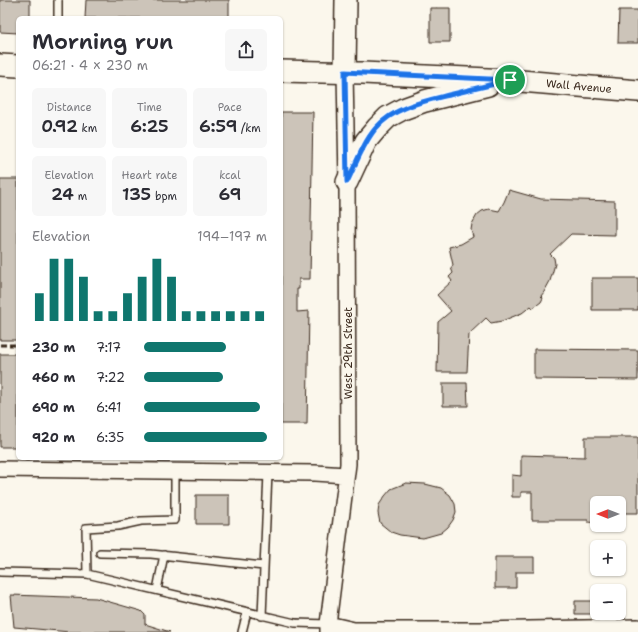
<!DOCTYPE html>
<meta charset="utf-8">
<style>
:root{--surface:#fff;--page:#f7f7f7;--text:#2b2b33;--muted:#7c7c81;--accent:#0f766e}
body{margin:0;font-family:"Shantell Sans",sans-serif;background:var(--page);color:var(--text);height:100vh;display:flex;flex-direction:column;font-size:15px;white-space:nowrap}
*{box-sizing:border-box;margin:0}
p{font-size:13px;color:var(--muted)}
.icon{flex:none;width:22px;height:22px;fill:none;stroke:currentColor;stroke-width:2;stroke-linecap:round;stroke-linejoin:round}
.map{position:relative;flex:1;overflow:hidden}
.details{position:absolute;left:16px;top:16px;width:267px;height:444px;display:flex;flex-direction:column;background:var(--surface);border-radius:6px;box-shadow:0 1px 3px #0004}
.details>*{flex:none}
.needle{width:26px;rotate:270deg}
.tools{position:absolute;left:590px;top:496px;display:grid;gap:8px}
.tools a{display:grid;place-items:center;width:36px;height:36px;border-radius:6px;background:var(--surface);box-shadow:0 1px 3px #0004;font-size:20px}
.pin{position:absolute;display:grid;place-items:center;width:34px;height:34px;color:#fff;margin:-17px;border:2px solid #fff;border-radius:50%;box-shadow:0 1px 4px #0007}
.round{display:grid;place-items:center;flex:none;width:42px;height:42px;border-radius:6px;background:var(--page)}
.head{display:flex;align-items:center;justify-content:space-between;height:68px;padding:0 16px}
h1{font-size:22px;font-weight:600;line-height:30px}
.metrics{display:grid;grid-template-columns:repeat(3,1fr);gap:6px;height:68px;padding:4px 16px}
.metrics div{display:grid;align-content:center;border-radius:6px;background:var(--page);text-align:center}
.metrics b{font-size:17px;font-weight:600}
.metrics small{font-size:11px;font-weight:400}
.metrics p{font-size:11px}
.chart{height:112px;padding:8px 16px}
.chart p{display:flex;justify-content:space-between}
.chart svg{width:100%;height:72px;margin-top:4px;stroke:var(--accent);stroke-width:6}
ul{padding:0 16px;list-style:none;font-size:13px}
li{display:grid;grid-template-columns:64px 48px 1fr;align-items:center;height:30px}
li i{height:10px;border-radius:5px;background:var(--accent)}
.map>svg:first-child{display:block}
.building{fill:#ccc4b9;stroke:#3b2a1e}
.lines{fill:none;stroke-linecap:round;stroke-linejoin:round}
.lane-casing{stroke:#3b2a1e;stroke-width:10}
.street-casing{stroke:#3b2a1e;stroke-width:18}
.secondary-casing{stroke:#3b2a1e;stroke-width:24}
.lane{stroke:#fbf7ec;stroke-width:7}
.street{stroke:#fbf7ec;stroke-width:15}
.secondary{stroke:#fbf7ec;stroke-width:21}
.rail{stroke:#3b2a1e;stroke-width:3;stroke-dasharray:6 3;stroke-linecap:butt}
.route-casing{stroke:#fff;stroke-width:8}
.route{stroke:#1a73e8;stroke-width:5}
.labels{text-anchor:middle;stroke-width:3;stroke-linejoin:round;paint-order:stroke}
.street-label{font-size:11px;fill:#3b2a1e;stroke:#fbf7ec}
</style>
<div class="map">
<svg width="638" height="632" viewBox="0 0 638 632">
<rect width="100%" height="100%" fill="#fbf7ec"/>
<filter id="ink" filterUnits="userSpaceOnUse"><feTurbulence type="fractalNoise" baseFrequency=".025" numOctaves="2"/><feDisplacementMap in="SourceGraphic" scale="8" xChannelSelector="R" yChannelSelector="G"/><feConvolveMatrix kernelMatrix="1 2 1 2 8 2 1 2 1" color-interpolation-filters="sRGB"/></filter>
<g filter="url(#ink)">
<!-- building -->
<path class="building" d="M 0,0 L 30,0 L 30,18 L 18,18 L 18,33 L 0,32 Z
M 86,0 L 229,0 L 229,18 L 85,18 Z
M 430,8 L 450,8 L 450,42 L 430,42 Z
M 619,10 L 638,10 L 638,43 L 618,43 Z
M 281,112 L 313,112 L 310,279 L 299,279 L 299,289 L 297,289 L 297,312 L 309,311 L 307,424 L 281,424 Z
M 0,179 L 18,179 L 18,340 L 0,340 Z
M 509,190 L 541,199 L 615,201 L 615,235 L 571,234 L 550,254 L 554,258 L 555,264 L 550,281 L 544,292 L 541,296 L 543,298 L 541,302 L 533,308 L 531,306 L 522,313 L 502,321 L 491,323 L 486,318 L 469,334 L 467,372 L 437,372 L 438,322 L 451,311 L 437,295 L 452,281 L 449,277 L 453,273 L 451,268 L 453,265 L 449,247 L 461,244 L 473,237 L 471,230 L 472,224 L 477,215 L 482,211 L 489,209 L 499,211 L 504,202 Z
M 592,278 L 638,278 L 638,310 L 592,310 Z
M 534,349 L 638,350 L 638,380 L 534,379 Z
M 0,354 L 18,354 L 18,447 L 0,447 Z
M 443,383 L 467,383 L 468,406 L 443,406 Z
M 585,437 L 638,437 L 638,513 L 619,513 L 619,503 L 597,503 L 597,523 L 588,522 L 588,520 L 532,520 L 532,492 L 521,492 L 521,497 L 512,497 L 512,475 L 521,476 L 521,455 L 585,457 Z
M 406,483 L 425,484 L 441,488 L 450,495 L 455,504 L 456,512 L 453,520 L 448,527 L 441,533 L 423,538 L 400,535 L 391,532 L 380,523 L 378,513 L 379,505 L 385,496 L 391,489 Z
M 196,495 L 229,495 L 229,524 L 196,524 Z
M 495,557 L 534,557 L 534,572 L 516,572 L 516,588 L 495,588 Z
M 11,595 L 96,598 L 141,611 L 145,615 L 145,624 L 170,632 L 70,632 L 14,627 Z
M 575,601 L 597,601 L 597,613 L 612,613 L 612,614 L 575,614 Z"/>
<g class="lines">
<!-- lane casing -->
<g class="lane-casing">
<path id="lane" d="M 58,18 L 58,0
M 100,553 L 151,554 L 264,566
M 0,572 L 87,574 L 295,623 L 328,624
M 87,574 L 86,528 L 118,526 L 141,521 L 175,520 L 175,471
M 157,590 L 164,555
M 262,616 L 268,473
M 242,632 L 247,612"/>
</g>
<!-- street casing -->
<g class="street-casing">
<path id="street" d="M 0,469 L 315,473 L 346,475
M 328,624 L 354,630 L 480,630 L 638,627
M 328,632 L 328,624 L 348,464 L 347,182 L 345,72"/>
</g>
<!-- secondary casing -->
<g class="secondary-casing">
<path id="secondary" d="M 0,65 L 18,66
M 281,71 L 363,73 L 509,80 L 638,91
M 345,72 L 346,0
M 347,182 L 366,141 L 377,128 L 388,117 L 403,109 L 425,101 L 488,85"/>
</g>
<!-- lane -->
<use href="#lane" class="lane"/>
<!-- street -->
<use href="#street" class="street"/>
<!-- secondary -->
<use href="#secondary" class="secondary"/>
<!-- rail -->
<path class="rail" d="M 0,345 L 18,345"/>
</g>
</g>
<g class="lines" filter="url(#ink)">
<!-- route casing -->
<g class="route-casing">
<path id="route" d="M 345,72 L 363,73 L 510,80 C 491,85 472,89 453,94 C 426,101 395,106 376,128 C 363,143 356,164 347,182 Z"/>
</g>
<!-- route -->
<use href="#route" class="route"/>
</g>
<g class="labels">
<!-- street labels -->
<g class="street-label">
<text transform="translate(579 86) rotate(5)" y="4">Wall Avenue</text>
<text transform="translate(348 353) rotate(-90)" y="4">West 29th Street</text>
</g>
</g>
</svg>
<div class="tools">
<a><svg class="needle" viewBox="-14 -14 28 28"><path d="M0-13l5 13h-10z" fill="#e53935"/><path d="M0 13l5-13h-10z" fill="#7c7c81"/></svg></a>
<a>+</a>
<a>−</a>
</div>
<div class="pin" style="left:510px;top:80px;background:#1e9e55"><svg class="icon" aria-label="arrive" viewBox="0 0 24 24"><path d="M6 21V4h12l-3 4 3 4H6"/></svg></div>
<section class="details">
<div class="head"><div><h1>Morning run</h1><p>06:21 · 4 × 230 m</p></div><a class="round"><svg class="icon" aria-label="share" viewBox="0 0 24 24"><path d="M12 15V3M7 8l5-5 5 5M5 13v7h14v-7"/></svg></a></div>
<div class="metrics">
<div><p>Distance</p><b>0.92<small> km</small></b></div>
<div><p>Time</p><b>6:25</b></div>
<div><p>Pace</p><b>6:59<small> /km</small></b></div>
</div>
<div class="metrics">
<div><p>Elevation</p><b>24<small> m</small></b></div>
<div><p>Heart rate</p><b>135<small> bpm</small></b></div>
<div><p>kcal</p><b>69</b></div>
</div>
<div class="chart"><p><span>Elevation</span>194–197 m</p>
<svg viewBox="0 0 160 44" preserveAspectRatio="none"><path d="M5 44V27M15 44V6M25 44V6M35 44V17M45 44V38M55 44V38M65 44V27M75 44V17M85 44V6M95 44V17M105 44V38M115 44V38M125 44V38M135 44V38M145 44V38M155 44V38"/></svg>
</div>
<ul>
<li><b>230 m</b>7:17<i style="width:67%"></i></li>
<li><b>460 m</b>7:22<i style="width:64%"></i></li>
<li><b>690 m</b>6:41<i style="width:94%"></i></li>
<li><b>920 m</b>6:35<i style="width:100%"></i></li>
</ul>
</section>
</div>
